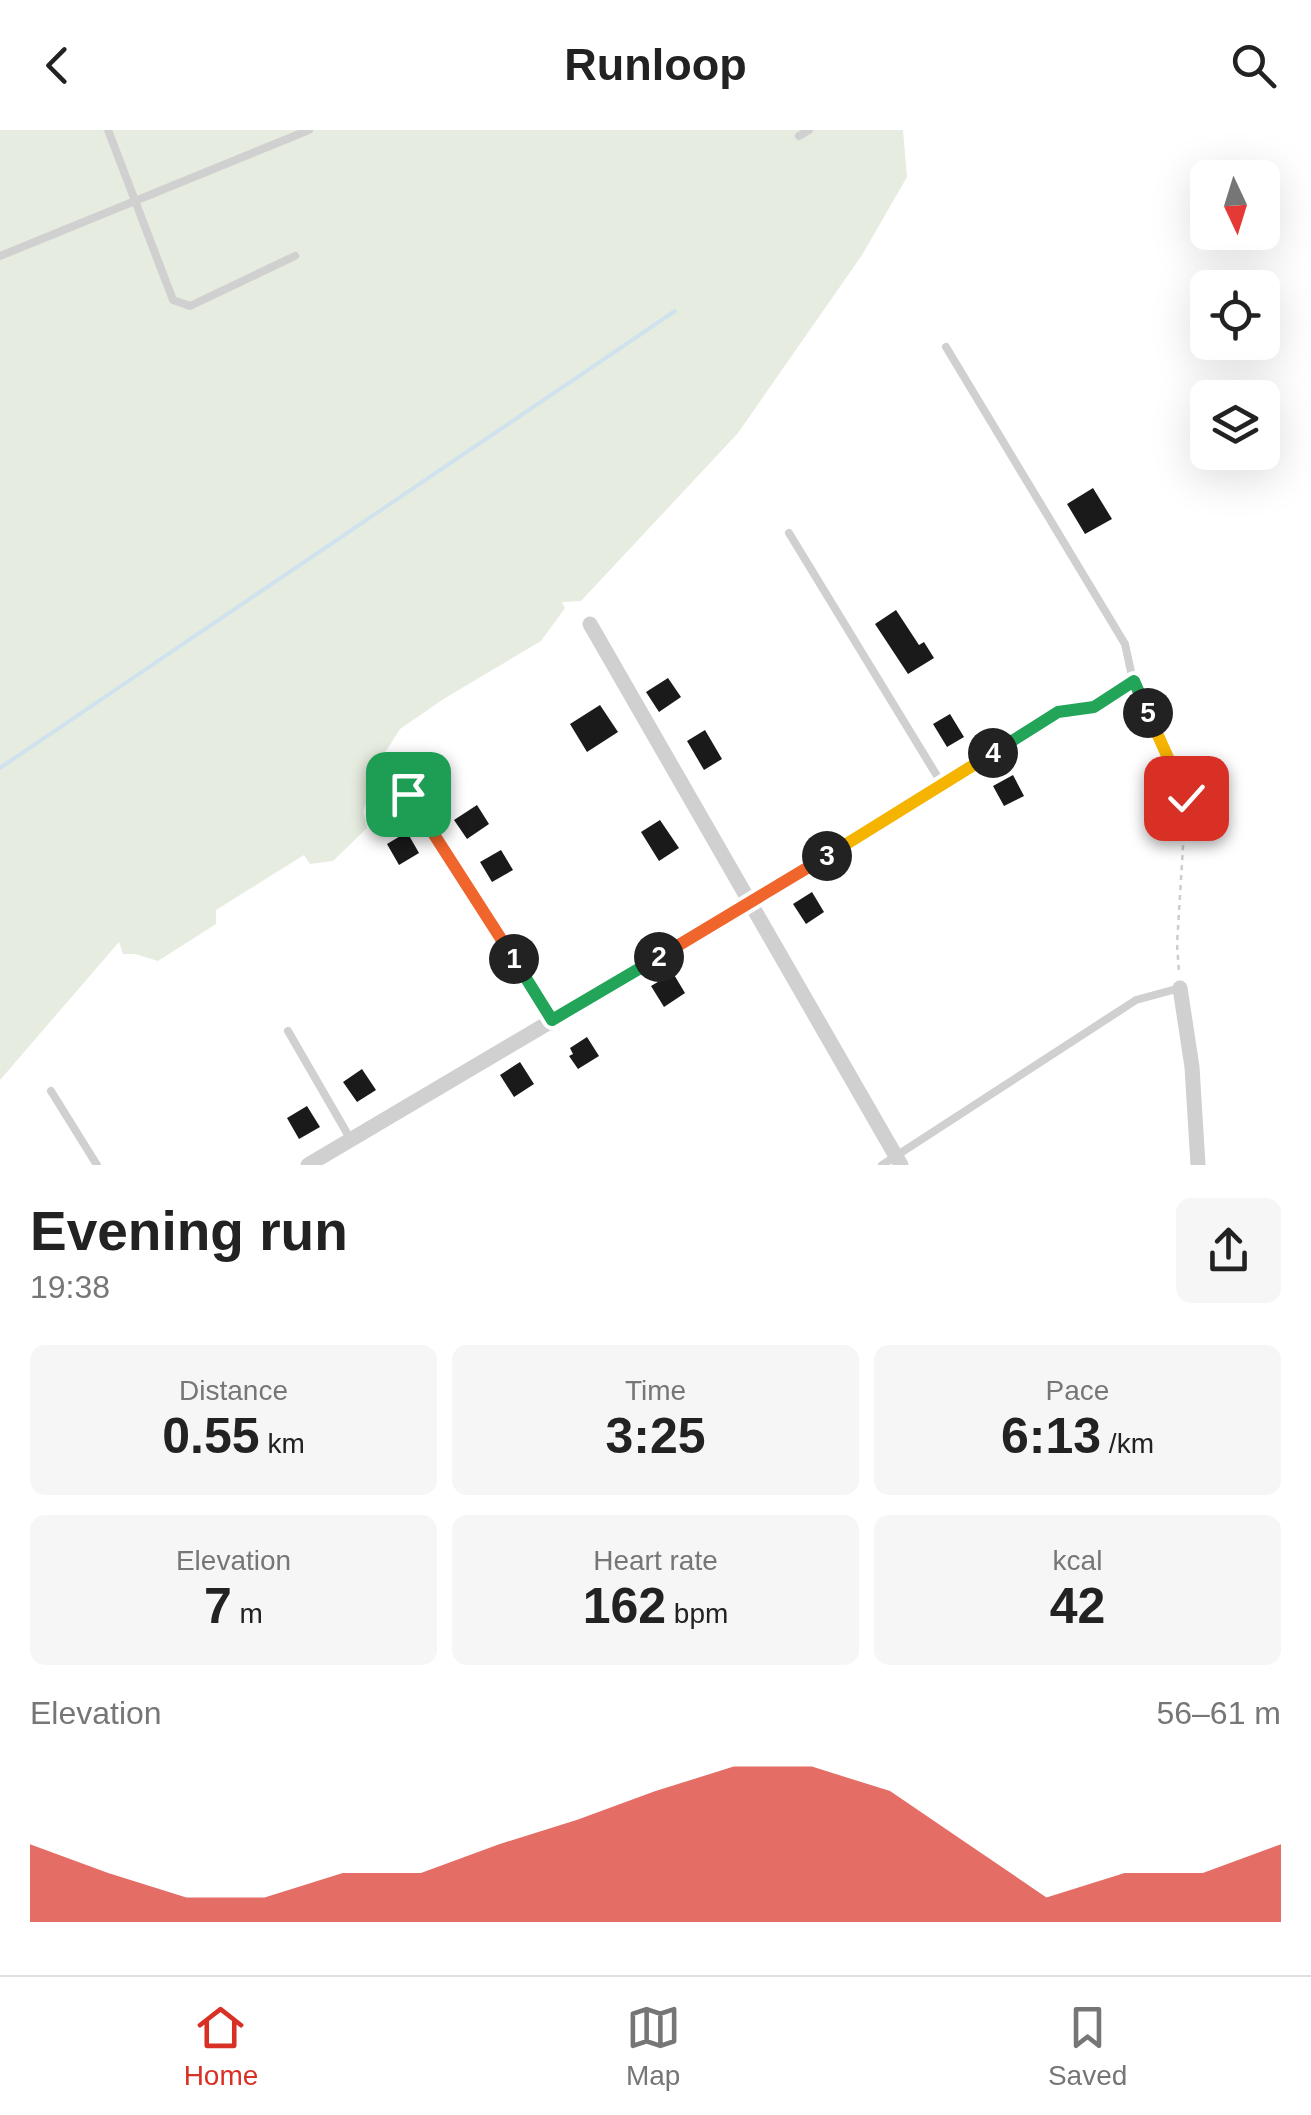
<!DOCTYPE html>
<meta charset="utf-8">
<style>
:root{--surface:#fff;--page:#f6f6f6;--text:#222;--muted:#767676;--line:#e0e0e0;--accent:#d93025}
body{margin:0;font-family:Helvetica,sans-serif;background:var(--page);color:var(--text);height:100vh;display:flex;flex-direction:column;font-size:38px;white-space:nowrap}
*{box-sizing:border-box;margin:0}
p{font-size:32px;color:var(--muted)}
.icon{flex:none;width:55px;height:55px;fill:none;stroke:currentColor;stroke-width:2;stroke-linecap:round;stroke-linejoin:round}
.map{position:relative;height:1035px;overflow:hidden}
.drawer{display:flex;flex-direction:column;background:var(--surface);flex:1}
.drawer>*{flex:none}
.needle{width:65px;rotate:176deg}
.fabs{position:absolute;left:1190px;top:30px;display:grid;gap:20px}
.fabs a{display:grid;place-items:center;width:90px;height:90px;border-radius:15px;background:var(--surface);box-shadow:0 10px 40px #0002;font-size:50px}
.pin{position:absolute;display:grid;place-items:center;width:85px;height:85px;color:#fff;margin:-42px;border-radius:20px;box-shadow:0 5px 15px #0006}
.km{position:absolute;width:50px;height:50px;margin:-25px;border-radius:50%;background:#222;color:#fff;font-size:28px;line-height:50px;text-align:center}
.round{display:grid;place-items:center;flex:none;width:105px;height:105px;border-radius:15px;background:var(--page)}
.head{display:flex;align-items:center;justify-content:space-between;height:170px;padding:0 30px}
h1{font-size:55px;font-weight:800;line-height:75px}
.stats{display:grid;grid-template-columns:repeat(3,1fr);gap:15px;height:170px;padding:10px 30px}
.stats div{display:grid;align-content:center;border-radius:15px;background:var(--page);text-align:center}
.stats b{font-size:50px;font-weight:800}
.stats small{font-size:28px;font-weight:400}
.stats p{font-size:28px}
.chart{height:280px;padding:20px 30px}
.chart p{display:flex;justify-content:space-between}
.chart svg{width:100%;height:180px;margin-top:10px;fill:var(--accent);opacity:.7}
header{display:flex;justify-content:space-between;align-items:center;height:130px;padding:0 30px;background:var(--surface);font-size:45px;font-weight:800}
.menu{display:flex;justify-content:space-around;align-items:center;height:140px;border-top:2px solid var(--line);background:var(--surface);font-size:28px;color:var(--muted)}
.menu a{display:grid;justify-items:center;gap:5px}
.menu .on{color:var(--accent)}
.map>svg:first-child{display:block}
.green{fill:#e6ecdf}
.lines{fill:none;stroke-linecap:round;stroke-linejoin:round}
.stream{stroke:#cfe2ee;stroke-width:4}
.building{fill:#1a1a1a}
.path{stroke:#cdcdcd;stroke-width:2.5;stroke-dasharray:5 5;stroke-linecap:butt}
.lane{stroke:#d0d0d0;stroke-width:8}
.street{stroke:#d0d0d0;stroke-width:15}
.split-1-casing{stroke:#fff;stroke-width:20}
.split-2-casing{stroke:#fff;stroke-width:20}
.split-3-casing{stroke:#fff;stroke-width:20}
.split-4-casing{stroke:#fff;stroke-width:20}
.split-5-casing{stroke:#fff;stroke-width:20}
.split-6-casing{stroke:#fff;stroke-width:20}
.split-1{stroke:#f0652b;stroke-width:12}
.split-2{stroke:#22a559;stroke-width:12}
.split-3{stroke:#f0652b;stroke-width:12}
.split-4{stroke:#f5b400;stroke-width:12}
.split-5{stroke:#22a559;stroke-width:12}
.split-6{stroke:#f5b400;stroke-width:12}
</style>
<header><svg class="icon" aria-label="back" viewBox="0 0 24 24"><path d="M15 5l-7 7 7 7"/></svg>Runloop<svg class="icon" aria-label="search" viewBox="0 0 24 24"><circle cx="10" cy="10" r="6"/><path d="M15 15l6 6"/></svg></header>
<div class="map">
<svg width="1311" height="1035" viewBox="0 0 1311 1035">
<rect width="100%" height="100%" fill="#fff"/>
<!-- green -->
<path class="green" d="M 0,0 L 903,0 L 907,47 L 862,125 L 738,303 L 581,471 L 562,472 L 565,478 L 541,511 L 445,568 L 400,599 L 386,621 L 363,681 L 367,698 L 333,731 L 310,734 L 304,725 L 216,780 L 216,794 L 158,831 L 135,824 L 123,824 L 119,812 L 0,950 Z"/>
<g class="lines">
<!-- stream -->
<path class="stream" d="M 0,638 L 675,181"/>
</g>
<!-- building -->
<path class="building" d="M 1093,358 L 1112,389 L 1085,404 L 1067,374 Z
M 896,480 L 919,515 L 924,512 L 934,528 L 908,544 L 875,494 Z
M 668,548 L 681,567 L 659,582 L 646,562 Z
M 600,575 L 618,602 L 587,622 L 570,594 Z
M 950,584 L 964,607 L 947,617 L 933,594 Z
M 705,600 L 722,629 L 704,640 L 687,611 Z
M 1013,645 L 1024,666 L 1004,676 L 993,656 Z
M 477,675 L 489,694 L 467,709 L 454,690 Z
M 660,690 L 679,718 L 659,731 L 641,702 Z
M 407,702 L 419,723 L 399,735 L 387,714 Z
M 501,720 L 513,740 L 492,752 L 480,732 Z
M 812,762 L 824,782 L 806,794 L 793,774 Z
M 673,843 L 685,863 L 664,877 L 651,856 Z
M 587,907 L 599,926 L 578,939 L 569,926 L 573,924 L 570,918 Z
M 520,932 L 534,954 L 514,967 L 500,945 Z
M 362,939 L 376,960 L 357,972 L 343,952 Z
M 307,976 L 320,997 L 299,1009 L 287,988 Z"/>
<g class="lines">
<!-- path -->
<path class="path" d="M 1140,565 L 1186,668 L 1177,814 L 1179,842"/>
<!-- lane -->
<path class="lane" d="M 108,0 L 173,170 L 190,176 L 295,126
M 799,6 L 809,0
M 0,126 L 309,0
M 946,217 L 1125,514 L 1133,551
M 789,403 L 942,654
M 408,664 L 553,890
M 288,901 L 351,1010
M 51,961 L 97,1035
M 882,1035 L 1136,870 L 1180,858"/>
<!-- street -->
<path class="street" d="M 590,494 L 901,1035
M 1180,858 L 1192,937 L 1198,1035
M 308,1035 L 751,773 L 1059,582 L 1094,577 L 1133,551"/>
</g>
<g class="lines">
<!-- split-1 casing -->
<g class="split-1-casing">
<path id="split-1" d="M 408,664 L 514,829"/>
</g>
<!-- split-2 casing -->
<g class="split-2-casing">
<path id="split-2" d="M 514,829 L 552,890 L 659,827"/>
</g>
<!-- split-3 casing -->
<g class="split-3-casing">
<path id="split-3" d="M 659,827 L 827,726"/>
</g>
<!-- split-4 casing -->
<g class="split-4-casing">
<path id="split-4" d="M 827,726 L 993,623"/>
</g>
<!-- split-5 casing -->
<g class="split-5-casing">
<path id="split-5" d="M 993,623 L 1058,582 L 1094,577 L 1134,551 L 1148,583"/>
</g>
<!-- split-6 casing -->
<g class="split-6-casing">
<path id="split-6" d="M 1148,583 L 1186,668"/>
</g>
<!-- split-1 -->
<use href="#split-1" class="split-1"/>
<!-- split-2 -->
<use href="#split-2" class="split-2"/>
<!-- split-3 -->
<use href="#split-3" class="split-3"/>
<!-- split-4 -->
<use href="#split-4" class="split-4"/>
<!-- split-5 -->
<use href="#split-5" class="split-5"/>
<!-- split-6 -->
<use href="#split-6" class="split-6"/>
</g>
</svg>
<div class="fabs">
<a><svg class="needle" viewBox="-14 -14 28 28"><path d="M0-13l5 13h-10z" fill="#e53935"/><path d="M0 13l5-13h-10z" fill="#767676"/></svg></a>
<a><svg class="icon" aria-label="locate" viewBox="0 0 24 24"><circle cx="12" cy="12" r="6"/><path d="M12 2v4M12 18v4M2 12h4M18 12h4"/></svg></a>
<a><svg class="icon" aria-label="layers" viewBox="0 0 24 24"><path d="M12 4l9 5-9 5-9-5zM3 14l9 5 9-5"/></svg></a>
</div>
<div class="pin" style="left:408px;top:664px;background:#1e9e55"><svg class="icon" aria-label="arrive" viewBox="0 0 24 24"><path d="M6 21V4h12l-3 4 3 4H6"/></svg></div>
<div class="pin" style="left:1186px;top:668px;background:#d93025"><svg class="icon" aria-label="check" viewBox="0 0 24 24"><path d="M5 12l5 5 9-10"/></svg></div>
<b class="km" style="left:514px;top:829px">1</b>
<b class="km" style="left:659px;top:827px">2</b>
<b class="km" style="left:827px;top:726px">3</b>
<b class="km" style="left:993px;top:623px">4</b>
<b class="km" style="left:1148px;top:583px">5</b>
</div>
<section class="drawer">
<div class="head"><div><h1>Evening run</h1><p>19:38</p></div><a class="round"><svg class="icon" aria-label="share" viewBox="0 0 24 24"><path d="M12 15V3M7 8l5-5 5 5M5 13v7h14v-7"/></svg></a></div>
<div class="stats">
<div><p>Distance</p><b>0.55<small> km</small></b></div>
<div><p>Time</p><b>3:25</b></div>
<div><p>Pace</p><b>6:13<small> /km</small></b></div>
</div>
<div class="stats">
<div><p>Elevation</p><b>7<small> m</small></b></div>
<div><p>Heart rate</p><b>162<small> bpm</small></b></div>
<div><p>kcal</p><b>42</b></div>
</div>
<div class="chart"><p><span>Elevation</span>56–61 m</p>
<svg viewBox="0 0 160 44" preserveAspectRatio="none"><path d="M0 44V25L10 32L20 38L30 38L40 32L50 32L60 25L70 19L80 12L90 6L100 6L110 12L120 25L130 38L140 32L150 32L160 25V44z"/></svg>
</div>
</section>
<nav class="menu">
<a class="on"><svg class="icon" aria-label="home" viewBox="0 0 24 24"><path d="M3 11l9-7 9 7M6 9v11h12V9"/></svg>Home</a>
<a><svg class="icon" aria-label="map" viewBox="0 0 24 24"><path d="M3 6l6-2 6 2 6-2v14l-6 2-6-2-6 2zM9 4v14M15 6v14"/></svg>Map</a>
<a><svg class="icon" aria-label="saved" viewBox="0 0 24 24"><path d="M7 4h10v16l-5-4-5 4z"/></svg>Saved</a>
</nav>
